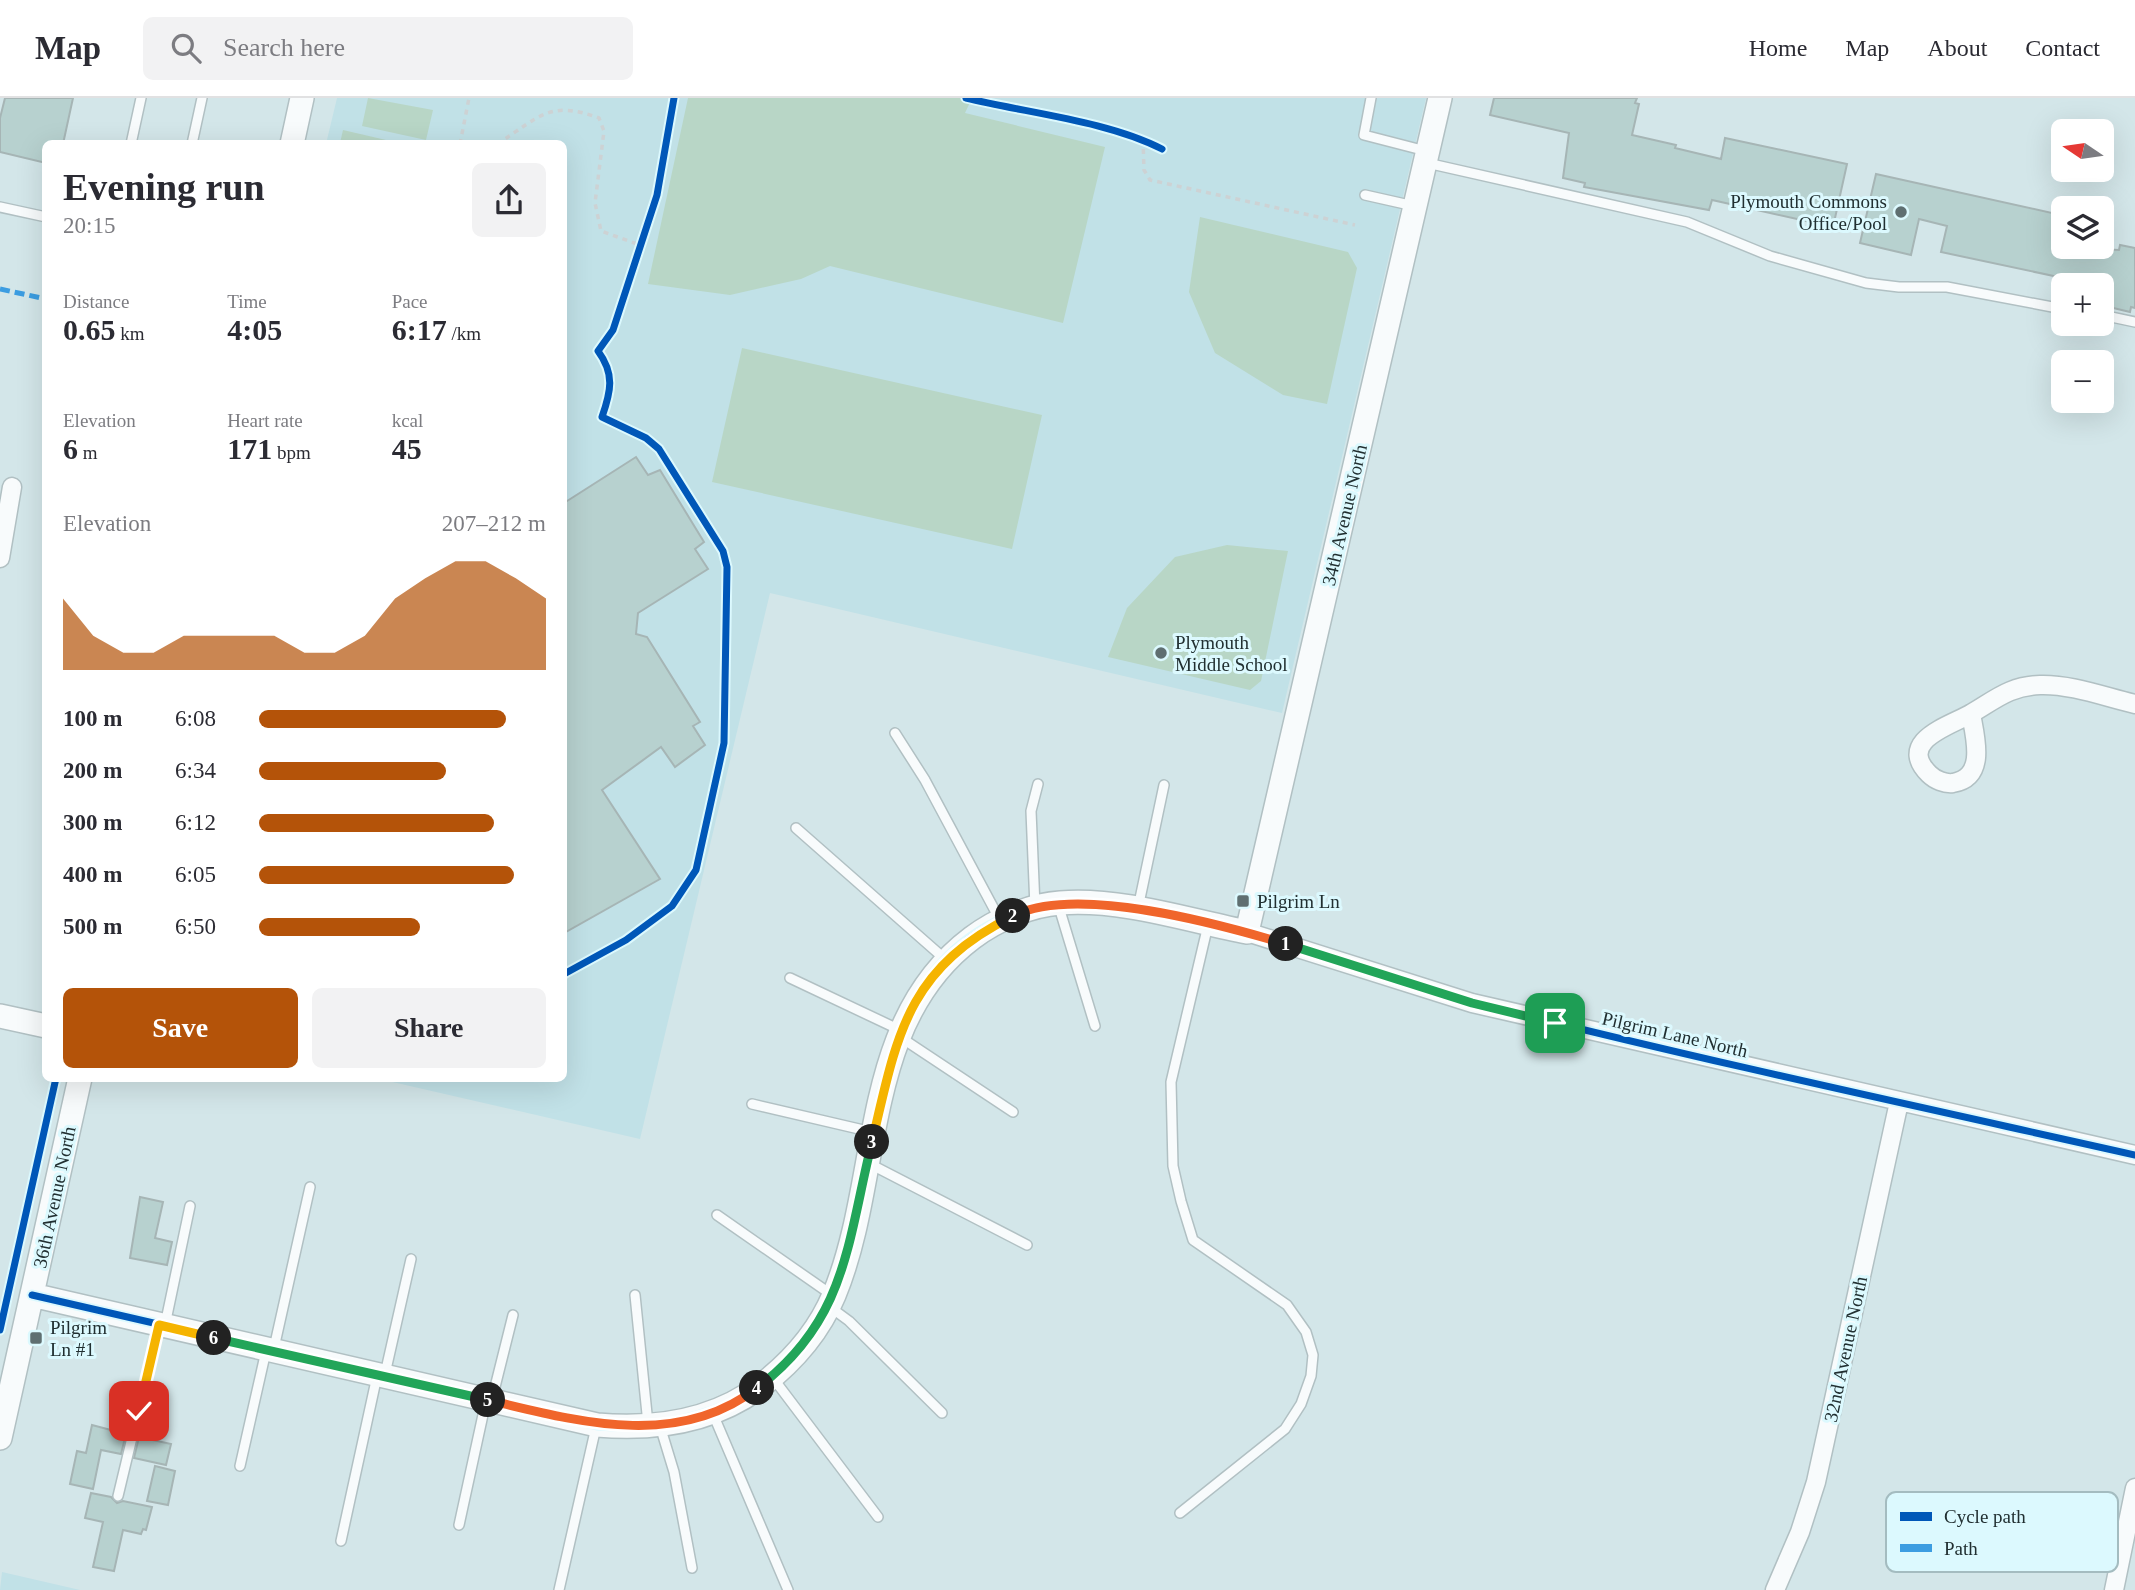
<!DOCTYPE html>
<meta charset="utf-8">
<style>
:root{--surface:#fff;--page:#f2f2f3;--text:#2b2b33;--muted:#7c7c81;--line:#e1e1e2;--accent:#b45309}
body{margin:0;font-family:Georgia,serif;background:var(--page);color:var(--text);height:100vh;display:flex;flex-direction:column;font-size:26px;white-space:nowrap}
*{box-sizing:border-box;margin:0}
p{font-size:23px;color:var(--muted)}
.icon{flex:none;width:38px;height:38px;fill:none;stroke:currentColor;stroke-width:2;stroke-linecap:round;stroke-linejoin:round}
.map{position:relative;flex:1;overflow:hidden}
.sheet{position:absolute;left:42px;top:42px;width:525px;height:942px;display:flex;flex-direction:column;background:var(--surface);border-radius:10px;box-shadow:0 7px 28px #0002}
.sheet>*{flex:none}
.needle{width:46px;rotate:283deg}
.fabs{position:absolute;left:2051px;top:21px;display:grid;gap:14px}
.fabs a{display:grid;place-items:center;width:63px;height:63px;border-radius:10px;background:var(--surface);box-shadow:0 7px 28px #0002;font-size:35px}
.pin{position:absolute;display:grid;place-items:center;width:60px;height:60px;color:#fff;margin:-30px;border-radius:14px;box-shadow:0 4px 10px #0006}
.km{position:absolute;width:35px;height:35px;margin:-18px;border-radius:50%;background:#222;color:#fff;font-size:19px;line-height:35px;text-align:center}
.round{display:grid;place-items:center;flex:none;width:74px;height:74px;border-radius:10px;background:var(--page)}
.summary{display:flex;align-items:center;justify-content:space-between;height:119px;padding:0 21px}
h1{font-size:38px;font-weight:700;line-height:52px}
.stats{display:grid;grid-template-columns:repeat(3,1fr);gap:10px;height:119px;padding:7px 21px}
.stats div{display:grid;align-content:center}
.stats b{font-size:30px;font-weight:700}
.stats small{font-size:19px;font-weight:400}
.stats p{font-size:19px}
.chart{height:196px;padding:14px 21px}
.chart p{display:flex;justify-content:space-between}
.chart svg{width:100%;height:126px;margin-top:7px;fill:var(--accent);opacity:.7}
.action{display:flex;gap:14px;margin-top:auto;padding:14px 21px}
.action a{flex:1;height:80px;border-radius:10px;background:var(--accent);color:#fff;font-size:28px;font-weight:700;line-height:80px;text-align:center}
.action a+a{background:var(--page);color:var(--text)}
ul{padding:0 21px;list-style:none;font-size:23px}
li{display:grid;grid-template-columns:112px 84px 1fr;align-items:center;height:52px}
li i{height:18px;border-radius:9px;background:var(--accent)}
header{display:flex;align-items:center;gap:42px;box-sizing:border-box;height:98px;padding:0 35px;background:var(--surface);border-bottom:2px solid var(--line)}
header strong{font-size:33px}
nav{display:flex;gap:38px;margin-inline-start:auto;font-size:24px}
.search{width:490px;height:63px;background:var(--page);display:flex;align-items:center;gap:18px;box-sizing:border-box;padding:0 24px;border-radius:10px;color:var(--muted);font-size:26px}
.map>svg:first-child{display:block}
.built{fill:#c1e1e7}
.green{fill:#b8d6c6}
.building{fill:#b7d1cf;stroke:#a6b5b5;stroke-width:2}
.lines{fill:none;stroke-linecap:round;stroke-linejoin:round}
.service-casing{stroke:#b1c0c3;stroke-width:12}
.minor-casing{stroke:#b1c0c3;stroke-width:21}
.tertiary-casing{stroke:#b1c0c3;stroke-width:26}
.path{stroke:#cdd2d4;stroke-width:3.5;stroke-dasharray:5 5;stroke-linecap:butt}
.service{stroke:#f8fbfc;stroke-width:9}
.minor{stroke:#f8fbfc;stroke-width:18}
.tertiary{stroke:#f8fbfc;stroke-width:23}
.quiet{stroke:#3c9de1;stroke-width:5;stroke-dasharray:10 5;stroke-linecap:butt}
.cycleway-casing{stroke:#dcf9fe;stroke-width:11}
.cycleway{stroke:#0057b8;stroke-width:7}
.split-1-casing{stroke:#fff;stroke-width:14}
.split-2-casing{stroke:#fff;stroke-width:14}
.split-3-casing{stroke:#fff;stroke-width:14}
.split-4-casing{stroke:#fff;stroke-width:14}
.split-5-casing{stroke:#fff;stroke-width:14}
.split-6-casing{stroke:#fff;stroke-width:14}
.split-7-casing{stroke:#fff;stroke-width:14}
.split-1{stroke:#22a559;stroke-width:9}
.split-2{stroke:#f0652b;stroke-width:9}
.split-3{stroke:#f5b400;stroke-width:9}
.split-4{stroke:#22a559;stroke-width:9}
.split-5{stroke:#f0652b;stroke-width:9}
.split-6{stroke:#22a559;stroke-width:9}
.split-7{stroke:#f5b400;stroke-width:9}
.poi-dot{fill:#5f6f71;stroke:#dcf9fe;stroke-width:2.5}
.labels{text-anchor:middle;stroke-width:6;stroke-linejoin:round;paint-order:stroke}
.poi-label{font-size:19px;fill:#212f31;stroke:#dcf9fe;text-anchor:start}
.street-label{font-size:19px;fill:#212f31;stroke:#dcf9fe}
.key{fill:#dcf9fe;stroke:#a4bcc0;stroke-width:2}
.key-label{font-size:19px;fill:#212f31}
</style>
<header>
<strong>Map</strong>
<div class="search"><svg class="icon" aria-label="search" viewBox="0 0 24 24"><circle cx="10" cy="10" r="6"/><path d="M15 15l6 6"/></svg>Search here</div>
<nav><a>Home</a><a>Map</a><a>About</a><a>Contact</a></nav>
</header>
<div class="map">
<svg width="2135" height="1492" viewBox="0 0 2135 1492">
<rect width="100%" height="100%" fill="#d3e6e9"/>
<!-- built -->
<path class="built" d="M 337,0 L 1426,0 L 1282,615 L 770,495 L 640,1041 L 375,980 L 564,980 L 564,46 L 326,46 Z
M 2,1474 L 80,1492 L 0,1492 Z"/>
<!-- green -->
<path class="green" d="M 368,0 L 433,12 L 426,42 L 362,28 Z
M 688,0 L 972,0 L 965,15 L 1105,49 L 1063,225 L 830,168 L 801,181 L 730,197 L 648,186 Z
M 343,32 L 399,45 L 340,45 Z
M 1200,119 L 1348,154 L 1357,170 L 1327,306 L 1283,297 L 1215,255 L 1189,194 Z
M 742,250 L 1042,317 L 1012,451 L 712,384 Z
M 1227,447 L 1288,453 L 1261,583 L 1250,592 L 1108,559 L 1127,510 L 1175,459 Z"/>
<!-- building -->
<path class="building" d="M 5,0 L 73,0 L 63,46 L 46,46 L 46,65 L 0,54 L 0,20 Z
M 1494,0 L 1637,0 L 1635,5 L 1639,6 L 1632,37 L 1676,47 L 1675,50 L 1721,61 L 1725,40 L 1847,66 L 1833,129 L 1712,102 L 1709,112 L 1584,89 L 1585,85 L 1563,80 L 1569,35 L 1490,17 Z
M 1876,76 L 2061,117 L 2063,149 L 2119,152 L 2120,147 L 2135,150 L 2135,210 L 2131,209 L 2130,214 L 2105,208 L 2106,204 L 2102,203 L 2102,187 L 2061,187 L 2063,180 L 1941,154 L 1947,128 L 1919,121 L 1911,157 L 1860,145 Z
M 636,359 L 648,377 L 660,372 L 704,444 L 695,451 L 708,471 L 638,515 L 636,536 L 647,539 L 700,624 L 693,628 L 705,647 L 675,669 L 661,649 L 602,692 L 660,781 L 564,835 L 564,405 Z
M 140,1099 L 163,1104 L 155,1140 L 172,1144 L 167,1167 L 130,1160 Z
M 92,1327 L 126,1336 L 121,1356 L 101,1352 L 93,1391 L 70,1386 L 77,1353 L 86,1355 Z
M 139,1339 L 171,1346 L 166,1367 L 134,1360 Z
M 155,1368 L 175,1373 L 168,1407 L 147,1403 Z
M 91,1395 L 111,1399 L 117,1405 L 123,1403 L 152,1409 L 146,1432 L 143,1431 L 141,1436 L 123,1432 L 114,1473 L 93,1469 L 103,1424 L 85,1420 Z"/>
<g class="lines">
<!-- service casing -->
<g class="service-casing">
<path id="service" d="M 1371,0 L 1364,37 L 1426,53
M 131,46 L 141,0
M 192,46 L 202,0
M 1427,65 L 1687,124 L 1770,158 L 1866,185 L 1899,189 L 1947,189 L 2063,211
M 1365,97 L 1414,108
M 0,109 L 46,119
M 2102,217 L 2135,224
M 895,635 L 925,682 L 1000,822
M 796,730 L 946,862
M 1058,806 L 1095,928
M 1035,809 L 1031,713 L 1038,686
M 1138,810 L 1164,687
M 790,880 L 900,932
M 900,939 L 1013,1014
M 752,1006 L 872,1034
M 868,1065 L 1027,1147
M 717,1117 L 832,1197
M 635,1197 L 648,1326
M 830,1209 L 849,1223 L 942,1315
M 165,1227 L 190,1108
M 274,1250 L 310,1089
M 385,1276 L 411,1161
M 773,1280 L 878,1419
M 492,1301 L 513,1217
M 713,1316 L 788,1492
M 660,1328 L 674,1374 L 692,1470
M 240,1368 L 266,1253
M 118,1398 L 159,1227
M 1180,1415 L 1285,1331 L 1301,1306 L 1311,1278 L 1313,1257 L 1306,1234 L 1287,1207 L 1193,1142 L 1181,1103 L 1173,1068 L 1171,984 L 1208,827
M 459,1427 L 486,1303
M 341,1443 L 377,1278
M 559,1492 L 596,1329"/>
</g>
<!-- minor casing -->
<g class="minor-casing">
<path id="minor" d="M 0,460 L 12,389
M 1971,616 C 1975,639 1987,679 1953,685 C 1945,686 1935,682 1929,676 C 1895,642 1953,627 1972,615 C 1996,601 2010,588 2040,587 C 2071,586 2105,599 2135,606
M 1247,834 L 1472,905 L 2135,1057
M 1775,1492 L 1800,1434 L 1816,1384 L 1899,1004
M 2114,1492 L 2135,1390"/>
</g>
<!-- tertiary casing -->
<g class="tertiary-casing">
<path id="tertiary" d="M 292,46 L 302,0
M 0,918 L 46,928
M 32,1197 L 597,1327 C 655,1332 715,1323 762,1287 C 793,1263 819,1233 834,1197 C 883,1079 859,925 972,840 C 996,822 1030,807 1060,805 C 1121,800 1187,822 1247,834 L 1440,0
M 0,1340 L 80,980"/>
</g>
<!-- path -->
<path class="path" d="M 1143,41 L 1144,72 L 1150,82 L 1355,127
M 460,46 L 469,0
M 497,46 C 539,20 548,1 599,20 L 604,33 L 595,105 L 601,133 L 640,147"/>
<!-- service -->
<use href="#service" class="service"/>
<!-- minor -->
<use href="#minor" class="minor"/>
<!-- tertiary -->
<use href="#tertiary" class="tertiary"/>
<!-- quiet -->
<path class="quiet" d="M 0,191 L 46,201"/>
<!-- cycleway casing -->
<g class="cycleway-casing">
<path id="cycleway" d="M 966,0 C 1027,15 1108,23 1162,51
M 564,876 L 626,842 L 672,808 L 696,772 L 724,645 L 727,469 L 723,453 L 659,351 L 646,340 L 602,319 C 611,293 615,276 598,253 L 613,232 L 657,97 L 674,0
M 32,1197 L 597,1327 C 645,1331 690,1325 734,1304 C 931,1207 804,888 1021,814 C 1071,797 1120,808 1170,818 C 1217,828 1263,838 1308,852 C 1365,870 1422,892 1480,906 C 1697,961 1916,1008 2135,1057
M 0,1232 L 56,980"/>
</g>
<!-- cycleway -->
<use href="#cycleway" class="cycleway"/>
</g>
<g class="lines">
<!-- split-1 casing -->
<g class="split-1-casing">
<path id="split-1" d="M 1286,846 L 1472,905 L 1555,925"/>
</g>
<!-- split-2 casing -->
<g class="split-2-casing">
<path id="split-2" d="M 1013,818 C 1076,786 1219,826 1286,846"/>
</g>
<!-- split-3 casing -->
<g class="split-3-casing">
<path id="split-3" d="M 872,1044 C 897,938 906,871 1013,818"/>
</g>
<!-- split-4 casing -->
<g class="split-4-casing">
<path id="split-4" d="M 757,1290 C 847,1222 847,1145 872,1044"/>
</g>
<!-- split-5 casing -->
<g class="split-5-casing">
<path id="split-5" d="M 488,1302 C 576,1323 677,1352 757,1290"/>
</g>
<!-- split-6 casing -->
<g class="split-6-casing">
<path id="split-6" d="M 214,1240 L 488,1302"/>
</g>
<!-- split-7 casing -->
<g class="split-7-casing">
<path id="split-7" d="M 139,1313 L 159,1227 L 214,1240"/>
</g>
<!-- split-1 -->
<use href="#split-1" class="split-1"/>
<!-- split-2 -->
<use href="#split-2" class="split-2"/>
<!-- split-3 -->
<use href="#split-3" class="split-3"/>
<!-- split-4 -->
<use href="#split-4" class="split-4"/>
<!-- split-5 -->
<use href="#split-5" class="split-5"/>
<!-- split-6 -->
<use href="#split-6" class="split-6"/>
<!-- split-7 -->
<use href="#split-7" class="split-7"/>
</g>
<!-- markers -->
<g class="poi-dot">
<circle cx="1901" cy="114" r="7"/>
<circle cx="1161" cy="555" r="7"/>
<rect x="1236" y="796" width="14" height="14" rx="3.5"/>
<rect x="29" y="1233" width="14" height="14" rx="3.5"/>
</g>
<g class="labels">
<!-- poi labels -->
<g class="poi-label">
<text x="1887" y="110" text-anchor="end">Plymouth Commons<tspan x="1887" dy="22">Office/Pool</tspan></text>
<text x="1175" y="551">Plymouth<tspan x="1175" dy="22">Middle School</tspan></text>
<text x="1257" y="810">Pilgrim Ln</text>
<text x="50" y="1236">Pilgrim<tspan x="50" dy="22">Ln #1</tspan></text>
</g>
<!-- street labels -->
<g class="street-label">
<text transform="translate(1344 417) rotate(-77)" y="7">34th Avenue North</text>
<text transform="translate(1675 936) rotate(13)" y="7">Pilgrim Lane North</text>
<text transform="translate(54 1099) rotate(-78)" y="7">36th Avenue North</text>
<text transform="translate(1845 1251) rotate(-78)" y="7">32nd Avenue North</text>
</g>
</g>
<!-- legend -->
<rect x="1886" y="1394" width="232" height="80" rx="10" class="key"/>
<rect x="1900" y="1414" width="32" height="9" fill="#0057b8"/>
<rect x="1900" y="1446" width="32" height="8" fill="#3c9de1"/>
<g class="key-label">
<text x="1944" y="1425">Cycle path</text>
<text x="1944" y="1457">Path</text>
</g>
</svg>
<div class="fabs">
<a><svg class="needle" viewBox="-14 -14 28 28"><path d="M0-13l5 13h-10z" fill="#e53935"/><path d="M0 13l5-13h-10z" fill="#7c7c81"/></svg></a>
<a><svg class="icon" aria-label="layers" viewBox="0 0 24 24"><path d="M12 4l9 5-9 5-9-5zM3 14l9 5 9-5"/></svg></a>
<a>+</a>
<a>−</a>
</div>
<div class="pin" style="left:1555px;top:925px;background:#1e9e55"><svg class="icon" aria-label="arrive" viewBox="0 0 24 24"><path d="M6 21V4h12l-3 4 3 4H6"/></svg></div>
<div class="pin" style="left:139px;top:1313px;background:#d93025"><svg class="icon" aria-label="check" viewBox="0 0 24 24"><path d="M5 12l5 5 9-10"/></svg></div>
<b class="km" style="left:1286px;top:846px">1</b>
<b class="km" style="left:1013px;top:818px">2</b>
<b class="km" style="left:872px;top:1044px">3</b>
<b class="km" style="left:757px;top:1290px">4</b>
<b class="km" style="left:488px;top:1302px">5</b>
<b class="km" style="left:214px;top:1240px">6</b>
<section class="sheet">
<div class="summary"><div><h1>Evening run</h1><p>20:15</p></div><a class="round"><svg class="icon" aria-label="share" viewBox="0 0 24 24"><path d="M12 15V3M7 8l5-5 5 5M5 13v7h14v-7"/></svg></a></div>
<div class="stats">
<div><p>Distance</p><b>0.65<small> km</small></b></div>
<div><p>Time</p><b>4:05</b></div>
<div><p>Pace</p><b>6:17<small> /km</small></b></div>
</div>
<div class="stats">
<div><p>Elevation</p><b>6<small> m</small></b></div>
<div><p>Heart rate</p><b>171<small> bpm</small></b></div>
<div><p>kcal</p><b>45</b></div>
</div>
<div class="chart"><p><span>Elevation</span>207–212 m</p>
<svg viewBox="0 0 160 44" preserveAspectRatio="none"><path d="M0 44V19L10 32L20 38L30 38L40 32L50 32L60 32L70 32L80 38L90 38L100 32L110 19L120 12L130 6L140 6L150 12L160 19V44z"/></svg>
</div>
<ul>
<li><b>100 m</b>6:08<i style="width:86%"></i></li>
<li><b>200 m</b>6:34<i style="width:65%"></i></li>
<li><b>300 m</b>6:12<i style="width:82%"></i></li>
<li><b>400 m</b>6:05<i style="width:89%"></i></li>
<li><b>500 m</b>6:50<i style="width:56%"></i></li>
</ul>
<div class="action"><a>Save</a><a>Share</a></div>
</section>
</div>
